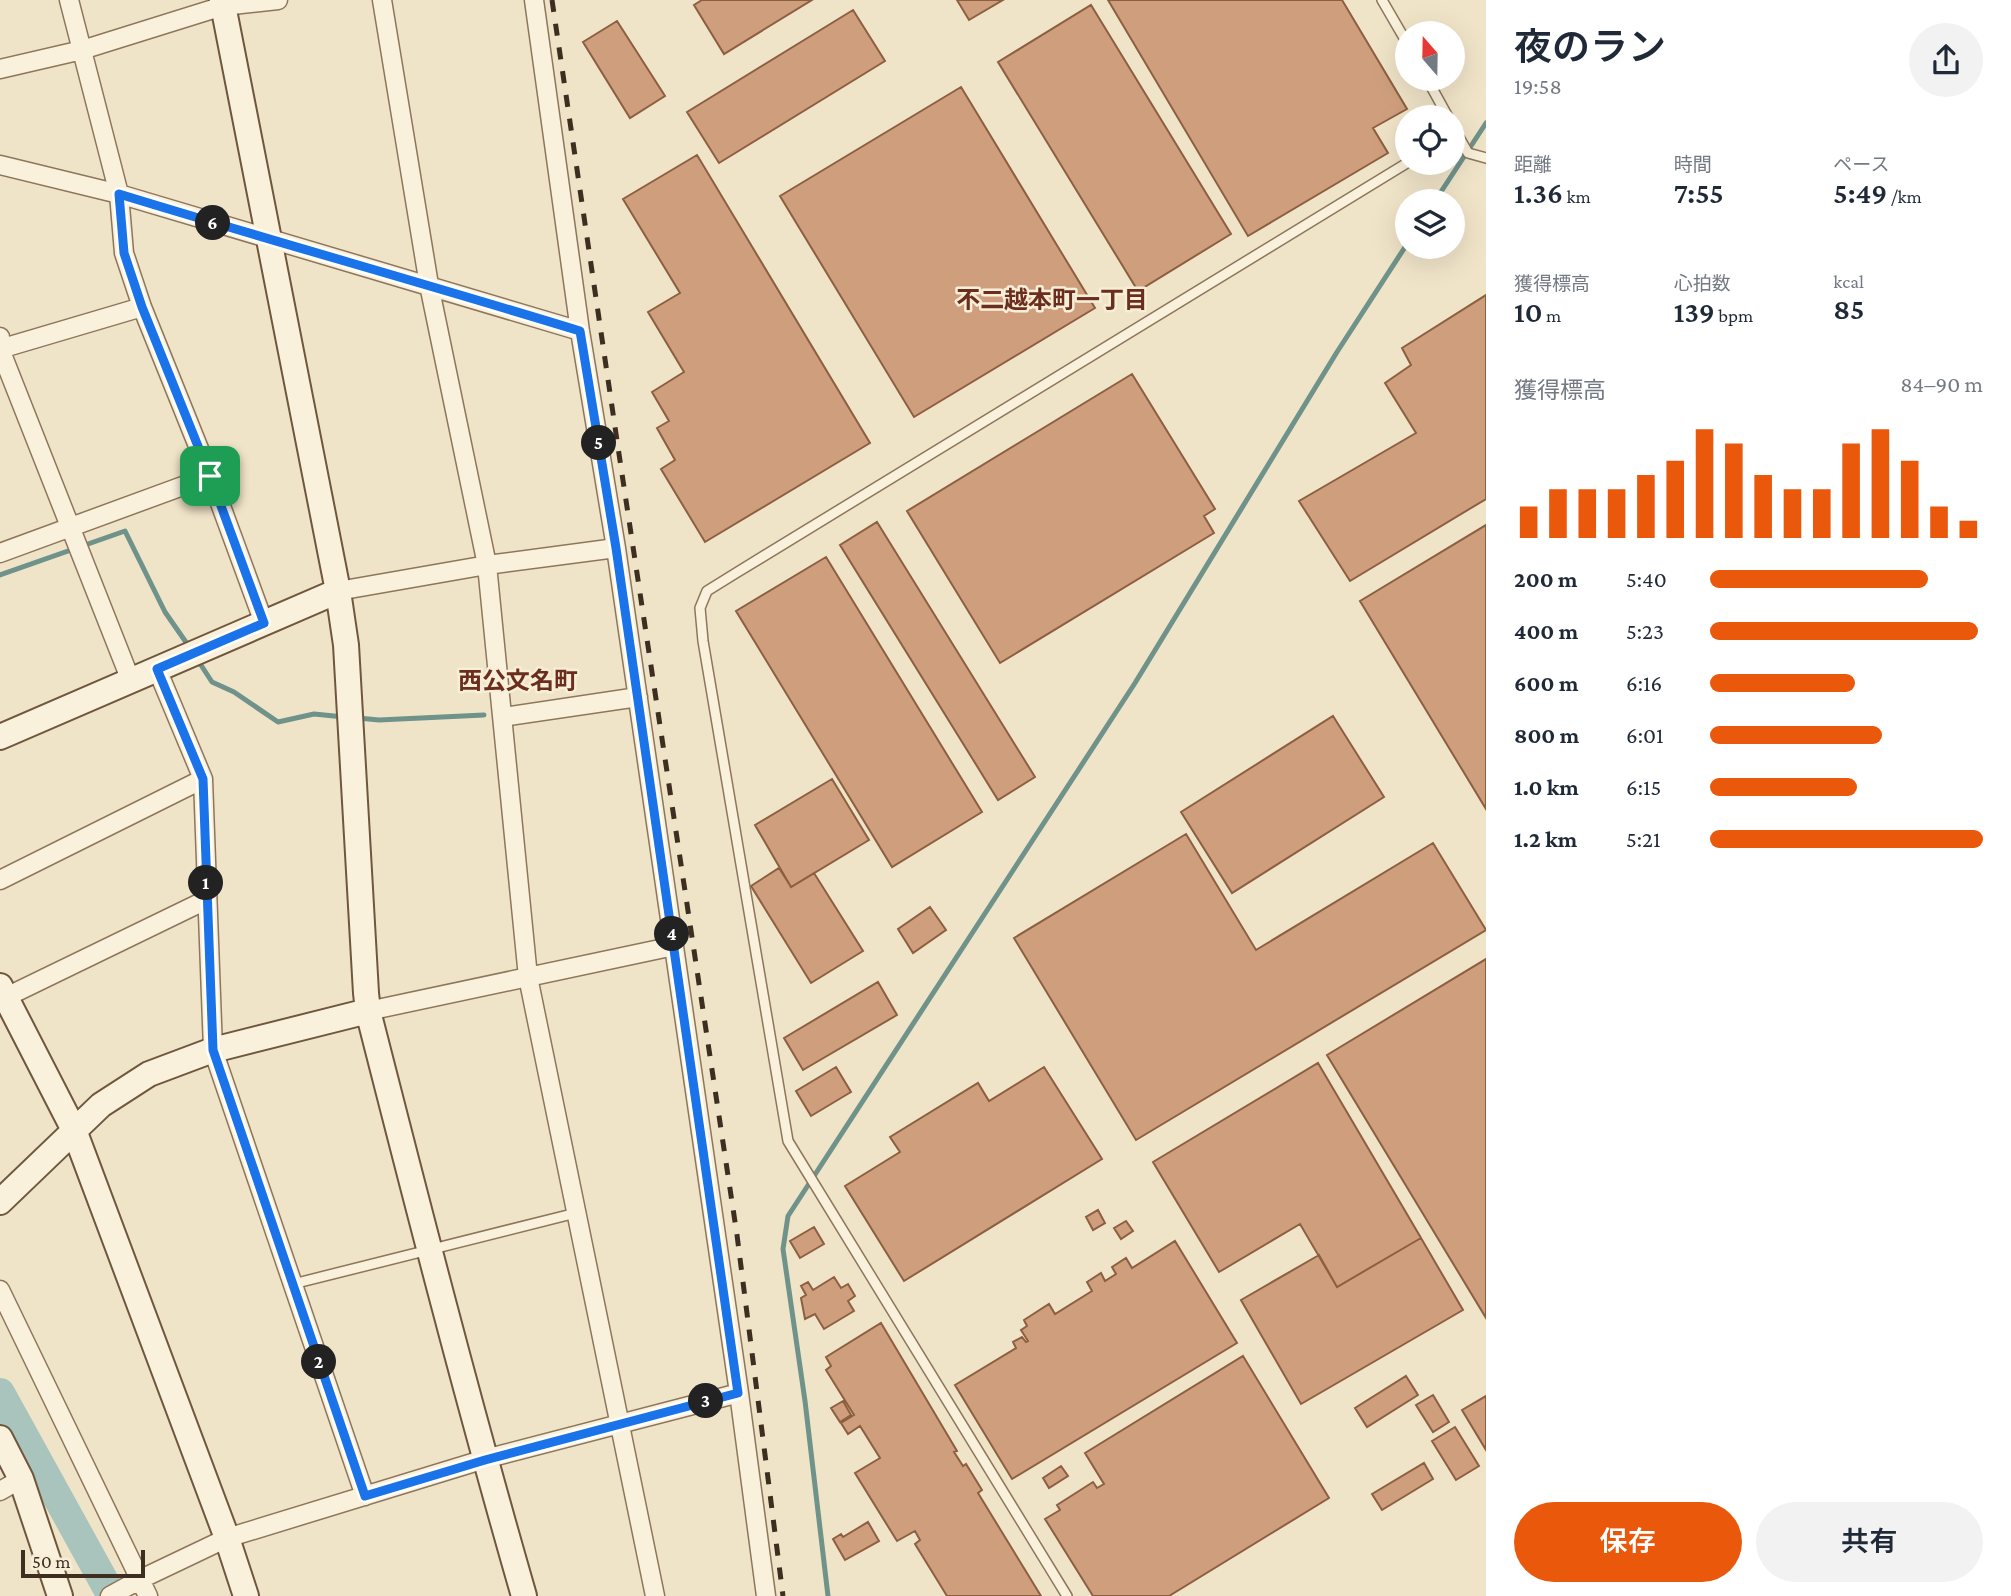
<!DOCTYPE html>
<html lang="ja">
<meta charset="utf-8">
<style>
:root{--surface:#fff;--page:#f2f2f3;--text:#1f2937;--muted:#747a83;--accent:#ea580c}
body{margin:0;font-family:"Crimson Pro","Noto Sans JP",serif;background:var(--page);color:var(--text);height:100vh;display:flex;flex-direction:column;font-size:26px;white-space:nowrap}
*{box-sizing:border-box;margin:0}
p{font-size:23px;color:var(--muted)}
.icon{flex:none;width:38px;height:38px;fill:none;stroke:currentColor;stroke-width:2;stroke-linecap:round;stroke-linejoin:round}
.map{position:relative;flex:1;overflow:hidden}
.details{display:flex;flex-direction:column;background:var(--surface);width:525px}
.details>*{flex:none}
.needle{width:46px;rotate:340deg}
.controls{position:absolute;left:1395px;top:21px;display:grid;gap:14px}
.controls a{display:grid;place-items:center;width:70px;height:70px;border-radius:50%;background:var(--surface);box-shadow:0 7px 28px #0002;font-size:35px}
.scale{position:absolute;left:21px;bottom:18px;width:124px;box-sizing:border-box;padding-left:7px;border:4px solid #3d2e20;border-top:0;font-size:19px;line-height:24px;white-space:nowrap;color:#3d2e20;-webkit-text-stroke:5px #f7eed8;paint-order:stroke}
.pin{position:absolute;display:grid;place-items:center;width:60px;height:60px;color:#fff;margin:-30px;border-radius:14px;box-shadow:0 4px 10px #0006}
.km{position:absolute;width:35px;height:35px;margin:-18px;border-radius:50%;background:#222;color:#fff;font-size:19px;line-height:35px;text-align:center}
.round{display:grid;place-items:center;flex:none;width:74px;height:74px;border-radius:37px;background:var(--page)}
.summary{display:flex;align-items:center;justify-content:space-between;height:119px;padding:0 28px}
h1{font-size:38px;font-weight:600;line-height:52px}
.figures{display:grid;grid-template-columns:repeat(3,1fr);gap:10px;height:119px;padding:7px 28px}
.figures div{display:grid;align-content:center}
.figures b{font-size:30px;font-weight:600}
.figures small{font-size:19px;font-weight:400}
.figures p{font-size:19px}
.chart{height:196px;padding:14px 28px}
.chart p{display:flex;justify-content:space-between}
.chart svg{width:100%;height:126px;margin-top:7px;stroke:var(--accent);stroke-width:6}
.cta{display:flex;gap:14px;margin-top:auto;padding:14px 28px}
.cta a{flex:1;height:80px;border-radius:42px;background:var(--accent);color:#fff;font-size:28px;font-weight:600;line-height:80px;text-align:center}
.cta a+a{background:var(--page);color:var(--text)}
ul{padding:0 28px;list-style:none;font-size:23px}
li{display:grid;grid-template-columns:112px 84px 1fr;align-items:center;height:52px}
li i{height:18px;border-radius:9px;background:var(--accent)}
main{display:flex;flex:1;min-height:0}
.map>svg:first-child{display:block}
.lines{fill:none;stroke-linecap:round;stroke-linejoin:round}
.stream{stroke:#6f938a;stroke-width:5}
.river{stroke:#a9c4bc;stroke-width:30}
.building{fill:#cf9f7d;stroke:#8d5f41;stroke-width:2}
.lane-casing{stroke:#8d765c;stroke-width:12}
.street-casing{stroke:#8d765c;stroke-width:21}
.secondary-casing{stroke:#6f573f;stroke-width:28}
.lane{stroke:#faf1dc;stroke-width:9}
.street{stroke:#faf1dc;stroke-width:18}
.secondary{stroke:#faf1dc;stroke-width:24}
.rail{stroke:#3d2e20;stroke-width:5;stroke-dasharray:12 12;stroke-linecap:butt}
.route-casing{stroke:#fff;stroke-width:14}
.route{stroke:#1a73e8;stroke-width:9}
.labels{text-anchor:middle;stroke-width:5;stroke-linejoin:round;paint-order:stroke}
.neighbourhood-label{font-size:24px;font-weight:bold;fill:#6b2e1e;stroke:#f7eed8}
</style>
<main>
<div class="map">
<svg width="1486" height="1596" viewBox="0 0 1486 1596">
<rect width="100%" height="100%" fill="#f0e4c8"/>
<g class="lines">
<!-- stream -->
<path class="stream" d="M 1435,201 L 1486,123
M 0,575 L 125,531 L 165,612 L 190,648
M 197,659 L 212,682 L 234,692 L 278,722 L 314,714 L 344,717
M 358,718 L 379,720 L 484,715
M 828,1596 L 805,1401 L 783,1249 L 788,1216 L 1135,683 L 1337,352 L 1407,244"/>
<!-- river -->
<path class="river" d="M 0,1393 L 112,1596"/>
</g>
<!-- building -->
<path class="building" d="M 702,0 L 812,0 L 724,54 L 694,5 Z
M 957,0 L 1003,0 L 969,20 Z
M 1108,0 L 1342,0 L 1407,109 L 1373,128 L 1388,153 L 1248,236 Z
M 1091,5 L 1231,234 L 1138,291 L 998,62 Z
M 853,10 L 885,61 L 719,163 L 687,112 Z
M 617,21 L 665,96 L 630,118 L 583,42 Z
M 961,87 L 1095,308 L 914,417 L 780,196 Z
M 697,155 L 870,443 L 705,542 L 661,469 L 675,460 L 657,428 L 669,421 L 652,392 L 684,372 L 648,312 L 680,293 L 623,199 Z
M 1486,295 L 1486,499 L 1350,581 L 1299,501 L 1416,433 L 1385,383 L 1411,365 L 1402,348 Z
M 1132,374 L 1215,509 L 1204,516 L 1214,533 L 1000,663 L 907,511 Z
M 877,522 L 1035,777 L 998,800 L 840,545 Z
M 1486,525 L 1486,809 L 1360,601 Z
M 826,557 L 982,812 L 892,867 L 736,611 Z
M 1333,716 L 1384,797 L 1232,893 L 1181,812 Z
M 832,779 L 869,840 L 791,887 L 755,825 Z
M 1186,834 L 1256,950 L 1433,843 L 1486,930 L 1136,1140 L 1014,938 Z
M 779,868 L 791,887 L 814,873 L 863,951 L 811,983 L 751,886 Z
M 930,907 L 946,930 L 913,953 L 898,929 Z
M 1486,959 L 1486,1318 L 1327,1055 Z
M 878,982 L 897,1015 L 803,1070 L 784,1038 Z
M 1318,1063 L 1421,1238 L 1337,1287 L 1300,1224 L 1219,1272 L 1153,1162 Z
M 836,1067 L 851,1092 L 811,1116 L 796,1091 Z
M 1044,1067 L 1102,1159 L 904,1281 L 845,1186 L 900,1152 L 890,1137 L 978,1083 L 989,1101 Z
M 1098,1210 L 1105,1223 L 1093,1230 L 1086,1217 Z
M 1126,1221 L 1133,1231 L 1121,1239 L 1114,1228 Z
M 814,1227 L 824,1244 L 800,1258 L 790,1241 Z
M 1421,1238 L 1463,1310 L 1301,1404 L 1241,1300 L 1319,1255 L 1337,1287 Z
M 1175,1241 L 1237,1343 L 1012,1479 L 955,1385 L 1016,1348 L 1013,1342 L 1022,1337 L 1026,1342 L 1028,1341 L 1021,1330 L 1027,1326 L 1024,1320 L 1049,1304 L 1055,1314 L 1092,1291 L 1087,1282 L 1101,1273 L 1105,1281 L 1116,1274 L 1112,1267 L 1126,1258 L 1132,1268 Z
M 834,1277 L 841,1288 L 848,1284 L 855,1296 L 848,1301 L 854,1311 L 824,1329 L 815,1314 L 805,1319 L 801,1298 L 806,1295 L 801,1286 L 808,1282 L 813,1290 Z
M 881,1323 L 957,1451 L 954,1452 L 963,1466 L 966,1464 L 982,1490 L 978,1493 L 1041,1596 L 947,1596 L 915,1544 L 920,1540 L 915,1531 L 897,1541 L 855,1473 L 880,1458 L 860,1426 L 848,1434 L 841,1423 L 854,1415 L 826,1370 L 831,1366 L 826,1357 Z
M 1243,1356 L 1329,1498 L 1169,1596 L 1093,1596 L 1045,1519 L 1060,1510 L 1057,1505 L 1093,1482 L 1097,1488 L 1104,1484 L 1085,1453 Z
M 1406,1376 L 1418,1395 L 1367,1427 L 1355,1408 Z
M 1433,1395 L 1449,1422 L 1433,1432 L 1416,1405 Z
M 1486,1396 L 1486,1450 L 1462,1410 Z
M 843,1401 L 851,1415 L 840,1422 L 831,1408 Z
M 1455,1427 L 1479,1466 L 1456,1480 L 1432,1441 Z
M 1424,1463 L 1433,1479 L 1382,1510 L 1372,1494 Z
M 1061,1466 L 1068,1476 L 1049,1488 L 1043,1478 Z
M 868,1522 L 879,1541 L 845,1560 L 833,1539 L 841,1534 L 843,1537 Z"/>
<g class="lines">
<!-- lane casing -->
<g class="lane-casing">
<path id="lane" d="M 1382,0 L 1407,43
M 1427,79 L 1448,117
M 1452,125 L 1468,153 L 1486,158
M 293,1284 L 576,1213
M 1067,1596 L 788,1141 L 703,641 L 700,608 L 707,591 L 736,573 L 1407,163"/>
</g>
<!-- street casing -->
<g class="street-casing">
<path id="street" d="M 69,0 L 119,194 L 124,253 L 142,307 L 210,476 L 264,623
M 382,0 L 429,285 L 487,565 L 528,977 L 655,1596
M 534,0 L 580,331 L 616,548 L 739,1393 L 766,1596
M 0,69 L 82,50 L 223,6 L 278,0
M 0,165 L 119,194 L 580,331
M 0,337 L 0,349 L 131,681
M 0,349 L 142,307
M 0,553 L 210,476
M 338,591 L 487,565 L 616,548
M 157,669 L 203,779 L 213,1050 L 365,1496
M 503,717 L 638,697
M 0,880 L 203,779
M 0,1000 L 206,900
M 368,1011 L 674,946
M 0,1290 L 148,1596
M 0,1491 L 21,1479
M 110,1596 L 141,1579 L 227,1538 L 485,1459 L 739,1393"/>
</g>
<!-- secondary casing -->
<g class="secondary-casing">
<path id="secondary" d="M 222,0 L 338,591 L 346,645 L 366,993 L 368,1011 C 418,1207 468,1402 524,1596
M 0,737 L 338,591
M 0,986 L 74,1130 L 227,1538 L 246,1596
M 0,1202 L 101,1105 L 149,1074 L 213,1050 L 368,1011
M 0,1438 L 21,1479 L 60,1596"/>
</g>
<!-- lane -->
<use href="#lane" class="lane"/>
<!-- street -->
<use href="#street" class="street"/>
<!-- secondary -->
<use href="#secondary" class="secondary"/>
<!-- rail -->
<path class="rail" d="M 552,0 L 619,454 L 737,1235 L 783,1596"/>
</g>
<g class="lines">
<!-- route casing -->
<g class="route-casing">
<path id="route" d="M 119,194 C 272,241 427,284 580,331 L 616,548 L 738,1393 L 485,1460 L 365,1496 L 213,1050 L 203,779 L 157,669 L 264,623 L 210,476 L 142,307 L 124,253 Z"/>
</g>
<!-- route -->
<use href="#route" class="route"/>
</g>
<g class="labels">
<!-- neighbourhood labels -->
<g class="neighbourhood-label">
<text x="1052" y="308">不二越本町一丁目</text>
<text x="518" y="689">西公文名町</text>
</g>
</g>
</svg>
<div class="controls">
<a><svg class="needle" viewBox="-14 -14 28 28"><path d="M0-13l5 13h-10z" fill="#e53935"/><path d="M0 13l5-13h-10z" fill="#747a83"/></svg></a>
<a><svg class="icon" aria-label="locate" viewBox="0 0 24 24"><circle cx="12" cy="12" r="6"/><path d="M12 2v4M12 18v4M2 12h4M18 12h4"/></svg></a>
<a><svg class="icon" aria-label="layers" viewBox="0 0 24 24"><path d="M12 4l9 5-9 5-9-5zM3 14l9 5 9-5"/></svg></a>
</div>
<div class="scale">50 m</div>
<div class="pin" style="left:210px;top:476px;background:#1e9e55"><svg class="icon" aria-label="arrive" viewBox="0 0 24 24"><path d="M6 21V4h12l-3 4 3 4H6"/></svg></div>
<b class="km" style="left:206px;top:883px">1</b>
<b class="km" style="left:319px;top:1362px">2</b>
<b class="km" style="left:706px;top:1401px">3</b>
<b class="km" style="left:672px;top:934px">4</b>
<b class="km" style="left:599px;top:443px">5</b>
<b class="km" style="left:213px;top:223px">6</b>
</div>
<section class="details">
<div class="summary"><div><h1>夜のラン</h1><p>19:58</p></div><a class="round"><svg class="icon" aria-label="share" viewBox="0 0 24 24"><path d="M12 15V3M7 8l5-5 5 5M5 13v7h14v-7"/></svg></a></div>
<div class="figures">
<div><p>距離</p><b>1.36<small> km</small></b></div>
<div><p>時間</p><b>7:55</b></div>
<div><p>ペース</p><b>5:49<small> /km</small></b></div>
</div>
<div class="figures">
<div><p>獲得標高</p><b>10<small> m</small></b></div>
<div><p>心拍数</p><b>139<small> bpm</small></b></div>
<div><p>kcal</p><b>85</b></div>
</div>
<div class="chart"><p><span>獲得標高</span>84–90 m</p>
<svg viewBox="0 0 160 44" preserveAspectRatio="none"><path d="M5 44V33M15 44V27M25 44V27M35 44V27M45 44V22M55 44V17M65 44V6M75 44V11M85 44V22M95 44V27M105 44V27M115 44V11M125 44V6M135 44V17M145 44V33M155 44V38"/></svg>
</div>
<ul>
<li><b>200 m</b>5:40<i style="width:80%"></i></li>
<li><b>400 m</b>5:23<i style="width:98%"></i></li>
<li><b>600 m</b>6:16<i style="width:53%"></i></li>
<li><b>800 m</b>6:01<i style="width:63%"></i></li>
<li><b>1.0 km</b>6:15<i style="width:54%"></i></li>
<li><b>1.2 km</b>5:21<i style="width:100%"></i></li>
</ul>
<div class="cta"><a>保存</a><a>共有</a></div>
</section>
</main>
